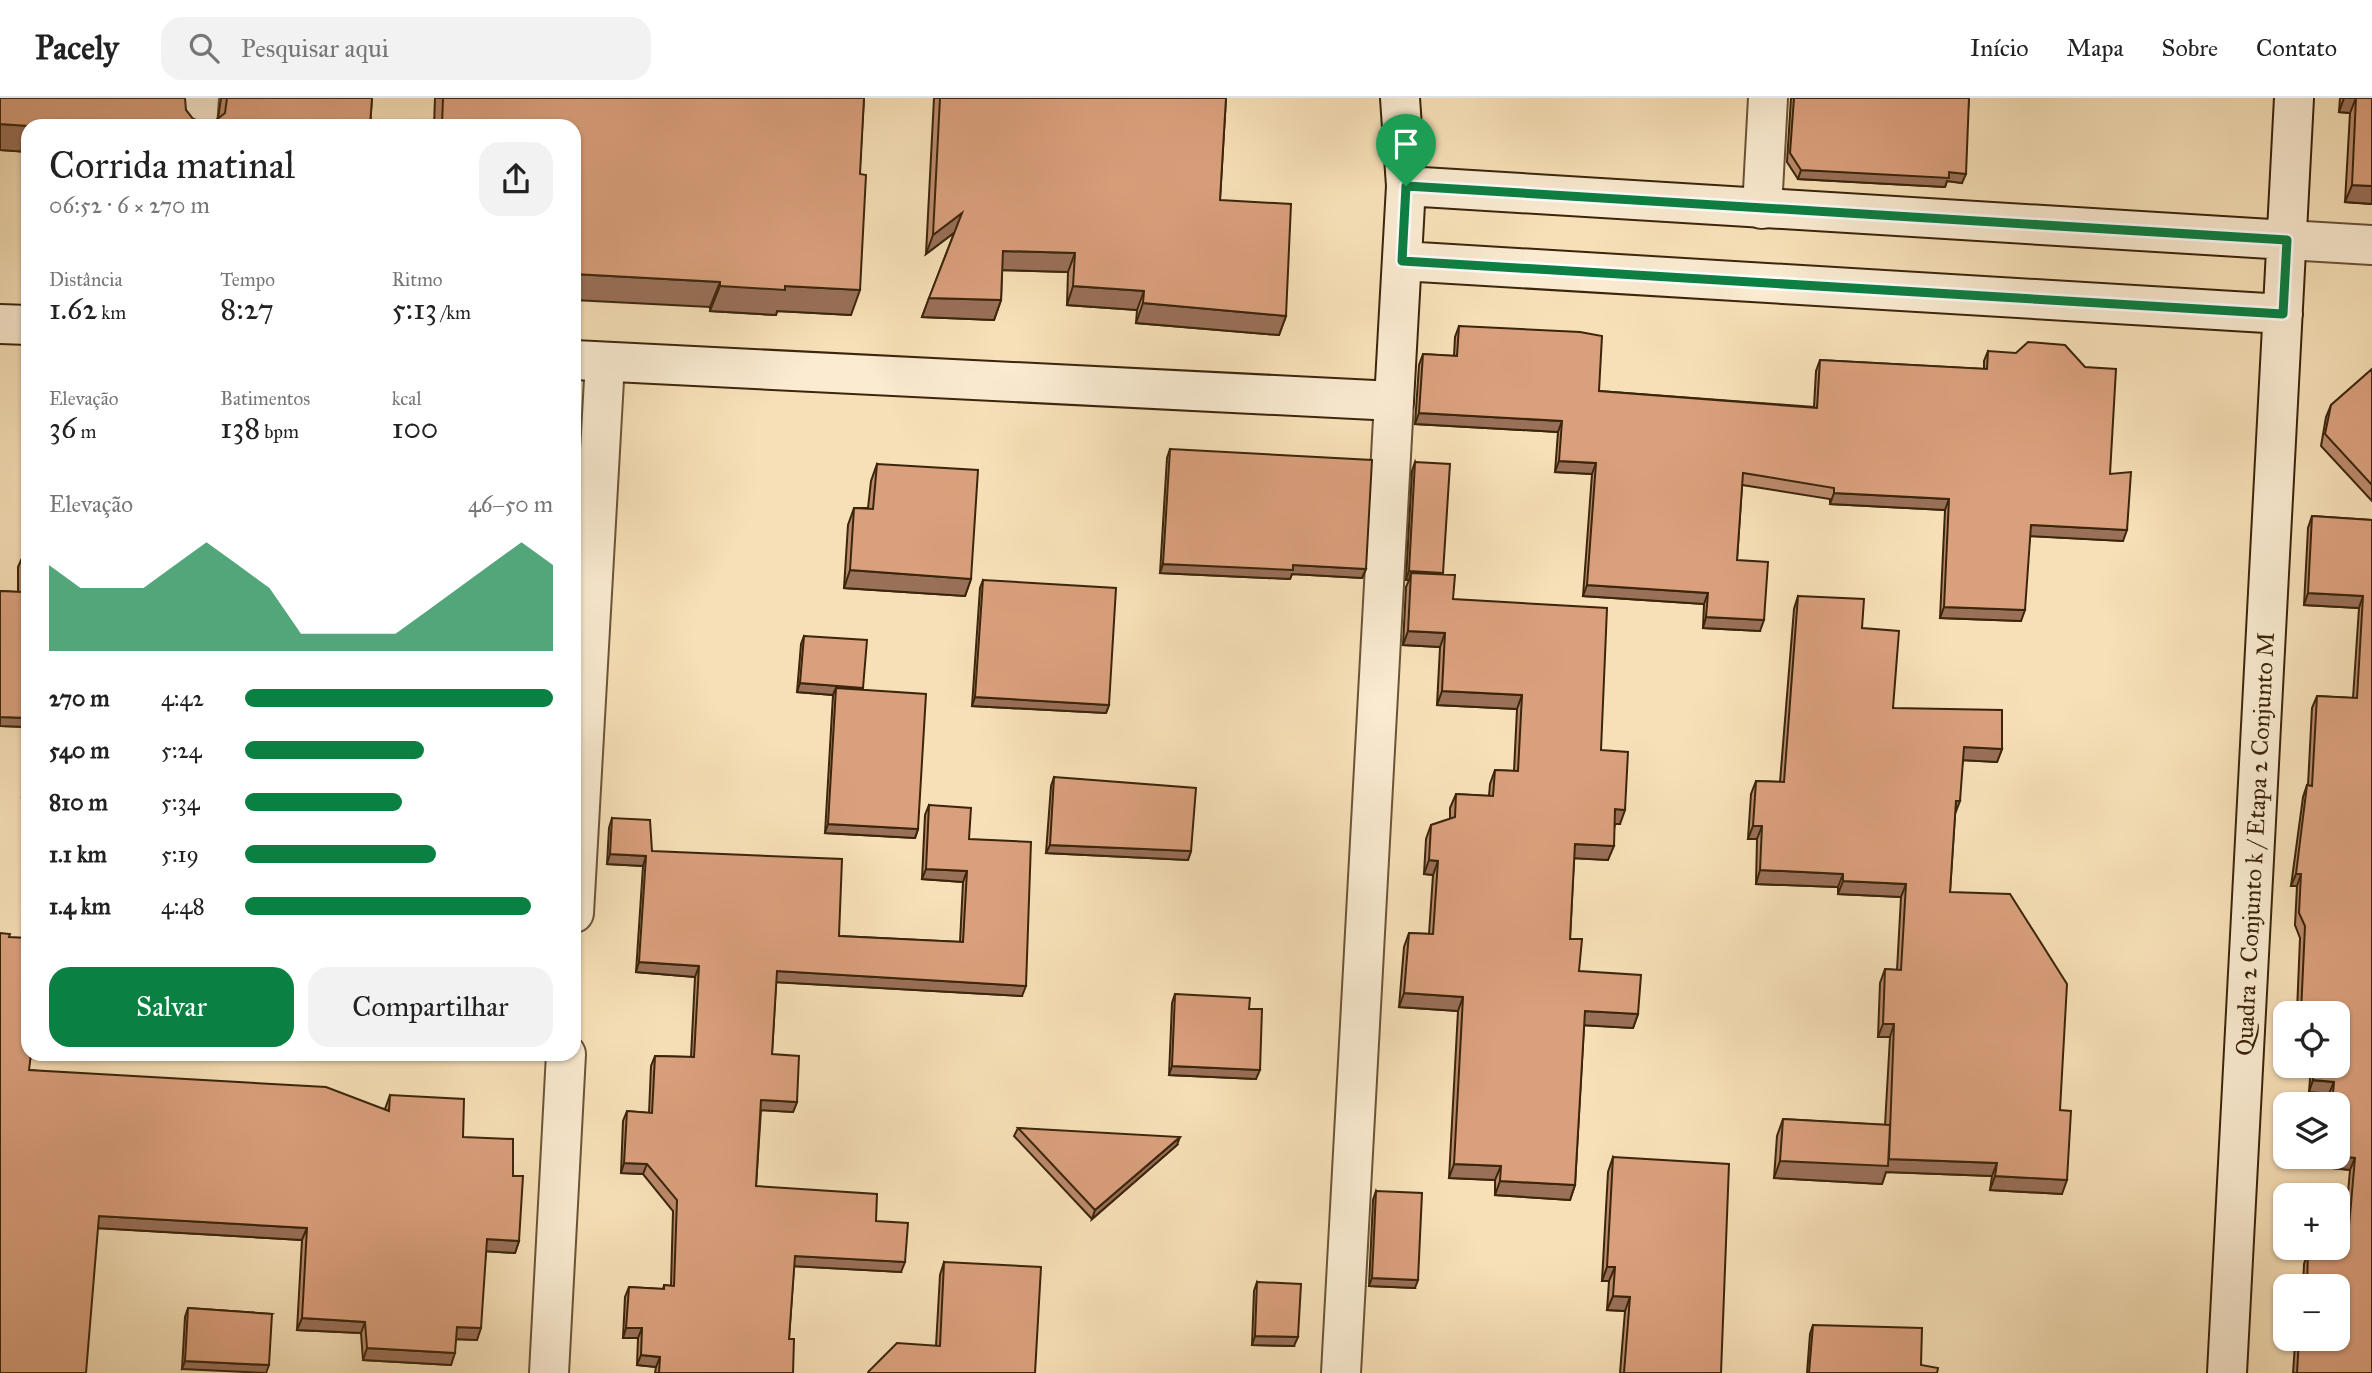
<!DOCTYPE html>
<html lang="pt">
<meta charset="utf-8">
<style>
:root{--surface:#fff;--page:#f2f2f2;--text:#222;--muted:#767676;--line:#e0e0e0;--accent:#0b8043}
body{margin:0;font-family:"IM FELL Great Primer",serif;background:var(--page);color:var(--text);height:100vh;display:flex;flex-direction:column;font-size:26px;white-space:nowrap}
*{box-sizing:border-box;margin:0}
p{font-size:23px;color:var(--muted)}
.icon{flex:none;width:38px;height:38px;fill:none;stroke:currentColor;stroke-width:2;stroke-linecap:round;stroke-linejoin:round}
.map{position:relative;flex:1;overflow:hidden}
.drawer{position:absolute;left:21px;top:21px;width:560px;height:942px;display:flex;flex-direction:column;background:var(--surface);border-radius:21px;box-shadow:0 2px 5px #0004}
.drawer>*{flex:none}
.tools{position:absolute;left:2273px;top:903px;display:grid;gap:14px}
.tools a{display:grid;place-items:center;width:77px;height:77px;border-radius:14px;background:var(--surface);box-shadow:0 2px 5px #0004;font-size:35px}
.pin{position:absolute;display:grid;place-items:center;width:60px;height:60px;color:#fff;margin:-72px -30px;border-radius:50% 50% 50% 0;rotate:-45deg;box-shadow:0 0 7px #0007}
.pin .icon{rotate:45deg}
.round{display:grid;place-items:center;flex:none;width:74px;height:74px;border-radius:21px;background:var(--page)}
.summary{display:flex;align-items:center;justify-content:space-between;height:119px;padding:0 28px}
h1{font-size:38px;font-weight:600;line-height:52px}
.figures{display:grid;grid-template-columns:repeat(3,1fr);gap:10px;height:119px;padding:7px 28px}
.figures div{display:grid;align-content:center}
.figures b{font-size:30px;font-weight:600}
.figures small{font-size:19px;font-weight:400}
.figures p{font-size:19px}
.chart{height:196px;padding:14px 28px}
.chart p{display:flex;justify-content:space-between}
.chart svg{width:100%;height:126px;margin-top:7px;fill:var(--accent);opacity:.7}
.primary-button{display:flex;gap:14px;margin-top:auto;padding:14px 28px}
.primary-button a{flex:1;height:80px;border-radius:21px;background:var(--accent);color:#fff;font-size:28px;font-weight:600;line-height:80px;text-align:center}
.primary-button a+a{background:var(--page);color:var(--text)}
ul{padding:0 28px;list-style:none;font-size:23px}
li{display:grid;grid-template-columns:112px 84px 1fr;align-items:center;height:52px}
li i{height:18px;border-radius:9px;background:var(--accent)}
header{display:flex;align-items:center;gap:42px;box-sizing:border-box;height:98px;padding:0 35px;background:var(--surface);border-bottom:2px solid var(--line)}
header strong{font-size:33px}
nav{display:flex;gap:38px;margin-inline-start:auto;font-size:24px}
.search{width:490px;height:63px;background:var(--page);display:flex;align-items:center;gap:18px;box-sizing:border-box;padding:0 24px;border-radius:21px;color:var(--muted);font-size:26px}
.map>svg:first-child{display:block}
.lines{fill:none;stroke-linecap:round;stroke-linejoin:round}
.street-casing{stroke:#6a5436;stroke-width:42}
.secondary-casing{stroke:#3b250b;stroke-width:42}
.street{stroke:#faebd1;stroke-width:38}
.secondary{stroke:#faebd1;stroke-width:38}
.wall{fill:#bb8a6c;stroke:#3b250b;stroke-width:2}
.shaded-wall{fill:#997058;stroke:#3b250b;stroke-width:2}
.building{fill:#daa07d;stroke:#3b250b;stroke-width:2}
.route-casing{stroke:#fff;stroke-width:14}
.route{stroke:#0b8043;stroke-width:9}
.labels{text-anchor:middle;stroke-width:5;stroke-linejoin:round;paint-order:stroke}
.street-label{font-size:24px;fill:#3b250b;stroke:#faebd1}
</style>
<header>
<strong>Pacely</strong>
<div class="search"><svg class="icon" aria-label="search" viewBox="0 0 24 24"><circle cx="10" cy="10" r="6"/><path d="M15 15l6 6"/></svg>Pesquisar aqui</div>
<nav><a>Início</a><a>Mapa</a><a>Sobre</a><a>Contato</a></nav>
</header>
<div class="map">
<svg width="2372" height="1275" viewBox="0 0 2372 1275">
<rect width="100%" height="100%" fill="#f7e0b8"/>
<filter id="stains"><feTurbulence type="fractalNoise" baseFrequency=".00286" numOctaves="4"/><feColorMatrix values="0 0 0 0 .2 0 0 0 0 .09 0 0 0 0 .02 0 0 0 .5 -.17"/></filter>
<radialGradient id="worn" r=".72"><stop offset=".6" stop-color="#630" stop-opacity="0"/><stop offset="1" stop-color="#630" stop-opacity=".3"/></radialGradient>
<g class="lines">
<!-- street casing -->
<g class="street-casing">
<path id="street" d="M 197,28 L 199,0
M 1762,111 L 1768,0
M 2287,142 L 2372,147
M 574,815 L 605,264
M 549,1275 L 566,956
M 1341,1275 L 1394,303"/>
</g>
<!-- secondary casing -->
<g class="secondary-casing">
<path id="secondary" d="M 1406,88 L 2287,142
M 1402,163 L 2283,216
M 0,226 L 28,227
M 574,262 L 1394,303 L 1406,88 L 1400,0
M 2227,1275 L 2294,0"/>
</g>
<!-- street -->
<use href="#street" class="street"/>
<!-- secondary -->
<use href="#secondary" class="secondary"/>
</g>
<!-- wall -->
<path class="wall" d="M 0,0 L 186,12 L 193,21 L 205,25 L 216,22 L 218,21 L 221,0 L 372,0 L 370,28 L 28,28 L 28,54 L 0,52 Z
M 435,0 L 864,0 L 851,217 L 777,213 L 776,217 L 710,213 L 710,209 L 574,28 L 434,28 Z
M 934,0 L 1226,0 L 1220,102 L 1286,218 L 1279,237 L 1136,225 L 1137,212 L 1067,207 L 1068,174 L 1002,172 L 1001,202 L 994,222 L 922,219 L 954,135 L 926,156 Z
M 1791,0 L 1969,0 L 1962,85 L 1947,83 L 1945,89 L 1798,81 L 1787,64 Z
M 2340,0 L 2372,0 L 2372,106 L 2345,104 L 2350,15 L 2339,14 Z
M 1459,228 L 1599,293 L 1814,309 L 1816,273 L 1820,262 L 1984,271 L 1984,263 L 1988,253 L 2110,376 L 2123,443 L 2030,438 L 2021,523 L 1940,520 L 1945,412 L 1830,406 L 1830,401 L 1742,387 L 1737,462 L 1760,533 L 1703,530 L 1704,506 L 1583,498 L 1592,376 L 1555,374 L 1558,334 L 1415,326 L 1419,267 L 1423,256 L 1454,258 L 1455,239 Z
M 2372,271 L 2372,403 L 2321,348 L 2326,319 L 2331,307 Z
M 1170,351 L 1366,471 L 1362,480 L 1292,476 L 1290,481 L 1160,475 L 1167,360 Z
M 1415,364 L 1443,476 L 1453,501 L 1601,652 L 1620,726 L 1615,726 L 1608,762 L 1574,760 L 1570,841 L 1579,873 L 1638,916 L 1633,930 L 1584,927 L 1575,1087 L 1570,1102 L 1495,1097 L 1495,1082 L 1449,1080 L 1458,913 L 1399,909 L 1404,849 L 1409,835 L 1429,836 L 1433,777 L 1424,776 L 1426,741 L 1431,727 L 1450,721 L 1450,710 L 1456,696 L 1489,698 L 1490,686 L 1495,672 L 1514,673 L 1517,611 L 1437,607 L 1440,549 L 1403,547 L 1406,489 L 1409,482 L 1406,482 L 1412,373 Z
M 877,366 L 971,481 L 965,498 L 844,490 L 848,427 L 854,410 L 868,410 L 871,383 Z
M 2312,418 L 2372,422 L 2372,1275 L 2293,1275 L 2295,1246 L 2297,1241 L 2338,1241 L 2338,1188 L 2303,1188 L 2304,1166 L 2308,1155 L 2309,1150 L 2338,1150 L 2344,1140 L 2350,1072 L 2323,1069 L 2324,1059 L 2338,1059 L 2338,1006 L 2328,1006 L 2329,996 L 2309,994 L 2311,968 L 2338,968 L 2338,915 L 2295,915 L 2295,913 L 2297,913 L 2300,840 L 2295,827 L 2297,788 L 2291,788 L 2303,699 L 2307,687 L 2308,687 L 2312,610 L 2317,598 L 2353,600 L 2359,510 L 2304,507 L 2308,430 Z
M 22,460 L 28,460 L 28,699 L 22,699 L 27,629 L 0,628 L 0,493 L 18,494 L 18,469 Z
M 983,482 L 1109,607 L 1106,615 L 972,608 L 980,490 Z
M 1798,498 L 1862,530 L 1893,610 L 2002,651 L 1997,664 L 1963,662 L 1955,716 L 1950,794 L 2060,1012 L 2062,1096 L 1990,1092 L 1992,1078 L 1886,1074 L 1882,1086 L 1774,1080 L 1777,1038 L 1783,1021 L 1885,1027 L 1890,939 L 1878,939 L 1880,885 L 1885,871 L 1897,872 L 1901,799 L 1838,796 L 1838,789 L 1756,786 L 1757,741 L 1748,741 L 1751,696 L 1756,683 L 1780,684 L 1794,511 Z
M 804,538 L 863,591 L 918,731 L 915,740 L 825,735 L 833,597 L 797,594 L 801,546 Z
M 1054,679 L 1191,753 L 1188,762 L 1046,755 L 1051,688 Z
M 929,707 L 969,741 L 1022,898 L 776,884 L 772,956 L 797,1004 L 793,1014 L 761,1012 L 756,1088 L 876,1123 L 901,1174 L 794,1168 L 789,1241 L 793,1275 L 655,1275 L 656,1269 L 637,1267 L 638,1240 L 623,1240 L 625,1199 L 629,1189 L 663,1191 L 664,1187 L 671,1188 L 673,1113 L 643,1076 L 621,1075 L 623,1023 L 627,1013 L 649,1015 L 651,968 L 655,958 L 691,959 L 695,879 L 636,874 L 643,768 L 607,766 L 609,730 L 612,720 L 652,753 L 839,838 L 960,844 L 963,784 L 922,781 L 925,717 Z
M 9,839 L 29,972 L 385,1011 L 390,997 L 463,1039 L 513,1078 L 519,1143 L 515,1155 L 486,1153 L 477,1242 L 456,1241 L 451,1267 L 363,1262 L 361,1235 L 297,1232 L 302,1142 L 98,1130 L 0,1275 Z
M 1175,896 L 1249,911 L 1256,981 L 1169,977 L 1172,905 Z
M 1018,1030 L 1177,1047 L 1092,1121 L 1014,1038 Z
M 1613,1059 L 1721,1275 L 1620,1275 L 1625,1213 L 1607,1212 L 1609,1183 L 1602,1183 L 1608,1074 Z
M 1376,1093 L 1415,1190 L 1369,1188 L 1373,1102 Z
M 944,1164 L 1035,1275 L 868,1275 L 869,1273 L 936,1248 L 940,1177 Z
M 1257,1184 L 1294,1248 L 1252,1247 L 1254,1193 Z
M 188,1210 L 272,1216 L 182,1271 L 185,1219 Z
M 1813,1227 L 1921,1267 L 1937,1275 L 1807,1275 L 1810,1236 Z"/>
<!-- shaded-wall -->
<path class="shaded-wall" d="M 2344,0 L 2356,0 L 2350,15 L 2339,14 Z
M 0,26 L 28,28 L 28,54 L 0,52 Z
M 1801,72 L 1949,74 L 1966,76 L 1962,85 L 1947,83 L 1945,89 L 1798,81 Z
M 2352,87 L 2372,88 L 2372,106 L 2345,104 Z
M 962,115 L 955,134 L 926,156 L 933,137 Z
M 1003,153 L 1075,155 L 1068,174 L 996,172 Z
M 574,176 L 720,184 L 710,209 L 574,202 Z
M 720,188 L 785,188 L 860,192 L 851,217 L 777,213 L 776,217 L 710,213 Z
M 1073,188 L 1144,193 L 1137,212 L 1067,207 Z
M 929,200 L 1001,202 L 994,222 L 922,219 Z
M 1143,205 L 1286,218 L 1279,237 L 1136,225 Z
M 1419,315 L 1562,323 L 1558,334 L 1415,326 Z
M 1559,363 L 1596,365 L 1592,376 L 1555,374 Z
M 1834,395 L 1949,401 L 1945,412 L 1830,406 Z
M 2031,427 L 2127,432 L 2123,443 L 2027,438 Z
M 1163,466 L 1293,467 L 1366,471 L 1362,480 L 1292,476 L 1290,481 L 1160,475 Z
M 850,472 L 971,481 L 965,498 L 844,490 Z
M 1409,473 L 1443,475 L 1440,484 L 1411,475 L 1409,482 L 1406,482 Z
M 1587,487 L 1708,495 L 1704,506 L 1583,498 Z
M 2308,495 L 2363,498 L 2359,510 L 2304,507 Z
M 1944,509 L 2025,512 L 2021,523 L 1940,520 Z
M 1706,519 L 1764,522 L 1760,533 L 1703,530 Z
M 1408,533 L 1445,535 L 1440,549 L 1403,547 Z
M 800,585 L 863,590 L 860,599 L 836,590 L 833,597 L 797,594 Z
M 1442,593 L 1522,597 L 1517,611 L 1437,607 Z
M 975,599 L 1109,607 L 1106,615 L 972,608 Z
M 0,619 L 28,620 L 28,627 L 27,629 L 0,628 Z
M 1964,649 L 2002,651 L 1997,664 L 1959,662 Z
M 26,690 L 28,690 L 28,699 L 22,699 Z
M 1956,703 L 1960,703 L 1955,716 Z
M 1615,711 L 1625,712 L 1620,726 L 1610,726 Z
M 828,726 L 918,731 L 915,740 L 825,735 Z
M 1753,728 L 1762,728 L 1757,741 L 1748,741 Z
M 1575,746 L 1614,748 L 1608,762 L 1570,760 Z
M 1050,747 L 1191,753 L 1188,762 L 1046,755 Z
M 610,756 L 646,758 L 643,768 L 607,766 Z
M 1429,762 L 1438,763 L 1433,777 L 1424,776 Z
M 926,771 L 967,773 L 963,784 L 922,781 Z
M 1760,772 L 1843,776 L 1838,789 L 1756,786 Z
M 2296,776 L 2301,776 L 2297,788 L 2291,788 Z
M 1843,783 L 1906,786 L 1901,799 L 1838,796 Z
M 639,864 L 699,868 L 695,879 L 636,874 Z
M 777,873 L 1026,888 L 1022,898 L 773,884 Z
M 1404,895 L 1463,899 L 1458,913 L 1399,909 Z
M 1585,913 L 1638,916 L 1633,930 L 1579,927 Z
M 1883,926 L 1894,926 L 1890,939 L 1878,939 Z
M 1172,968 L 1260,972 L 1256,981 L 1169,977 Z
M 2313,982 L 2334,984 L 2329,996 L 2309,994 Z
M 761,1002 L 797,1004 L 793,1014 L 757,1012 Z
M 1180,1039 L 1177,1047 L 1092,1121 L 1095,1112 Z
M 2338,1058 L 2355,1060 L 2350,1072 L 2323,1069 L 2327,1059 Z
M 1888,1061 L 1997,1065 L 1992,1078 L 1886,1074 L 1882,1086 L 1774,1080 L 1780,1063 Z
M 624,1065 L 647,1066 L 643,1076 L 621,1075 Z
M 1454,1066 L 1501,1068 L 1495,1082 L 1449,1080 Z
M 1995,1078 L 2067,1082 L 2062,1096 L 1990,1092 Z
M 1500,1083 L 1575,1087 L 1570,1102 L 1495,1097 Z
M 99,1118 L 307,1130 L 302,1142 L 95,1130 Z
M 487,1141 L 519,1143 L 515,1155 L 482,1153 Z
M 795,1158 L 905,1164 L 901,1174 L 791,1168 Z
M 1607,1169 L 1615,1169 L 1609,1183 L 1602,1183 Z
M 1372,1180 L 1418,1182 L 1415,1190 L 1369,1188 Z
M 1613,1198 L 1630,1199 L 1625,1213 L 1607,1212 Z
M 302,1220 L 365,1224 L 361,1235 L 297,1232 Z
M 457,1229 L 481,1230 L 477,1242 L 452,1241 Z
M 626,1230 L 642,1230 L 638,1240 L 623,1240 Z
M 1255,1238 L 1298,1239 L 1294,1248 L 1252,1247 Z
M 367,1250 L 455,1255 L 451,1267 L 363,1262 Z
M 641,1257 L 660,1259 L 656,1269 L 637,1267 Z
M 185,1263 L 269,1267 L 266,1275 L 182,1271 Z"/>
<!-- building -->
<path class="building" d="M 0,0 L 185,0 L 186,12 L 193,21 L 205,25 L 216,22 L 225,15 L 227,0 L 372,0 L 370,28 L 29,28 L 0,26 Z
M 443,0 L 864,0 L 860,76 L 866,77 L 860,192 L 785,188 L 785,192 L 720,188 L 720,184 L 574,176 L 574,28 L 442,28 Z
M 940,0 L 1226,0 L 1220,102 L 1291,106 L 1286,218 L 1143,205 L 1144,193 L 1073,188 L 1075,155 L 1003,153 L 1001,202 L 929,200 L 962,115 L 933,137 Z
M 1794,0 L 1969,0 L 1966,76 L 1949,74 L 1949,80 L 1801,72 L 1790,55 Z
M 2356,0 L 2372,0 L 2372,88 L 2352,87 Z
M 1459,228 L 1580,234 L 1602,238 L 1599,293 L 1817,310 L 1820,262 L 1987,271 L 1988,253 L 2016,255 L 2028,244 L 2065,247 L 2085,269 L 2116,271 L 2110,376 L 2131,374 L 2127,432 L 2031,427 L 2025,512 L 1944,509 L 1949,401 L 1834,395 L 1834,390 L 1743,375 L 1737,462 L 1768,464 L 1764,522 L 1706,519 L 1708,495 L 1587,487 L 1596,365 L 1559,363 L 1562,323 L 1419,315 L 1423,256 L 1457,258 Z
M 2372,271 L 2372,387 L 2325,336 L 2331,307 Z
M 1170,351 L 1372,362 L 1366,471 L 1293,467 L 1293,472 L 1163,466 Z
M 1415,364 L 1450,366 L 1443,475 L 1409,473 Z
M 877,366 L 978,372 L 971,481 L 850,472 L 854,410 L 873,411 Z
M 2312,418 L 2372,422 L 2372,1275 L 2297,1275 L 2299,1241 L 2338,1241 L 2338,1188 L 2307,1188 L 2308,1154 L 2312,1153 L 2312,1150 L 2338,1150 L 2338,1139 L 2348,1140 L 2355,1060 L 2338,1058 L 2338,1006 L 2332,1006 L 2334,984 L 2313,982 L 2314,968 L 2338,968 L 2338,915 L 2295,915 L 2295,913 L 2301,914 L 2305,828 L 2299,815 L 2301,776 L 2296,776 L 2307,687 L 2312,688 L 2317,598 L 2357,600 L 2363,498 L 2308,495 Z
M 22,460 L 28,460 L 28,620 L 0,619 L 0,493 L 22,494 Z
M 1411,475 L 1455,477 L 1453,501 L 1607,510 L 1601,652 L 1628,654 L 1625,712 L 1615,711 L 1614,748 L 1575,746 L 1570,841 L 1582,841 L 1579,873 L 1641,877 L 1638,916 L 1585,913 L 1575,1087 L 1500,1083 L 1501,1068 L 1454,1066 L 1463,899 L 1404,895 L 1409,835 L 1433,836 L 1438,763 L 1429,762 L 1431,727 L 1455,719 L 1456,696 L 1493,698 L 1495,672 L 1518,673 L 1522,597 L 1442,593 L 1445,535 L 1408,533 Z
M 983,482 L 1116,490 L 1109,607 L 975,599 Z
M 1798,498 L 1864,501 L 1862,530 L 1899,533 L 1893,610 L 2002,612 L 2002,651 L 1964,649 L 1960,703 L 1956,703 L 1950,794 L 2010,796 L 2067,886 L 2060,1012 L 2071,1013 L 2067,1082 L 1995,1078 L 1997,1065 L 1889,1061 L 1894,926 L 1883,926 L 1885,871 L 1901,872 L 1906,786 L 1843,783 L 1843,776 L 1760,772 L 1762,728 L 1753,728 L 1756,683 L 1784,684 Z
M 804,538 L 867,542 L 863,590 L 800,585 Z
M 836,590 L 926,596 L 918,731 L 828,726 Z
M 28,654 L 28,690 L 26,690 Z
M 1054,679 L 1196,690 L 1191,753 L 1050,747 Z
M 929,707 L 971,710 L 969,741 L 1031,744 L 1026,888 L 777,873 L 772,956 L 799,958 L 797,1004 L 761,1002 L 756,1088 L 877,1096 L 876,1123 L 908,1125 L 905,1164 L 795,1158 L 789,1241 L 794,1241 L 793,1275 L 659,1275 L 660,1259 L 641,1257 L 642,1230 L 626,1230 L 629,1189 L 664,1191 L 664,1187 L 674,1188 L 677,1102 L 647,1066 L 624,1065 L 627,1013 L 652,1015 L 655,958 L 694,959 L 699,868 L 639,864 L 646,758 L 610,756 L 612,720 L 650,722 L 652,753 L 842,761 L 839,838 L 963,844 L 967,773 L 926,771 Z
M 0,835 L 10,836 L 9,839 L 28,840 L 28,956 L 31,956 L 29,972 L 326,989 L 389,1013 L 390,997 L 464,1001 L 463,1039 L 513,1041 L 513,1078 L 523,1078 L 519,1143 L 487,1141 L 481,1230 L 457,1229 L 455,1255 L 367,1250 L 365,1224 L 302,1220 L 307,1130 L 99,1118 L 86,1275 L 0,1275 Z
M 1175,896 L 1250,900 L 1249,911 L 1262,911 L 1260,972 L 1172,968 Z
M 1783,1021 L 1890,1027 L 1888,1068 L 1780,1063 Z
M 1018,1030 L 1180,1039 L 1095,1112 Z
M 1613,1059 L 1729,1066 L 1721,1275 L 1624,1275 L 1630,1199 L 1613,1198 L 1615,1169 L 1607,1169 Z
M 1376,1093 L 1422,1095 L 1418,1182 L 1372,1180 Z
M 944,1164 L 1041,1169 L 1035,1275 L 868,1275 L 869,1273 L 897,1245 L 940,1248 Z
M 1257,1184 L 1301,1186 L 1298,1239 L 1255,1238 Z
M 188,1210 L 272,1216 L 269,1267 L 185,1263 Z
M 1813,1227 L 1922,1230 L 1921,1267 L 1938,1270 L 1937,1275 L 1809,1275 Z"/>
<g class="lines">
<!-- route casing -->
<g class="route-casing">
<path id="route" d="M 1406,88 L 2287,142 L 2283,216 L 1402,163 Z"/>
</g>
<!-- route -->
<use href="#route" class="route"/>
</g>
<g class="labels">
<!-- street labels -->
<g class="street-label">
<text transform="translate(2255 746) rotate(-87)" y="8">Quadra 2 Conjunto k / Etapa 2 Conjunto M</text>
</g>
</g>
<rect width="100%" height="100%" filter="url(#stains)"/>
<rect width="100%" height="100%" fill="url(#worn)"/>
</svg>
<div class="tools">
<a><svg class="icon" aria-label="locate" viewBox="0 0 24 24"><circle cx="12" cy="12" r="6"/><path d="M12 2v4M12 18v4M2 12h4M18 12h4"/></svg></a>
<a><svg class="icon" aria-label="layers" viewBox="0 0 24 24"><path d="M12 4l9 5-9 5-9-5zM3 14l9 5 9-5"/></svg></a>
<a>+</a>
<a>−</a>
</div>
<div class="pin" style="left:1406px;top:88px;background:#1e9e55"><svg class="icon" aria-label="arrive" viewBox="0 0 24 24"><path d="M6 21V4h12l-3 4 3 4H6"/></svg></div>
<section class="drawer">
<div class="summary"><div><h1>Corrida matinal</h1><p>06:52 · 6 × 270 m</p></div><a class="round"><svg class="icon" aria-label="share" viewBox="0 0 24 24"><path d="M12 15V3M7 8l5-5 5 5M5 13v7h14v-7"/></svg></a></div>
<div class="figures">
<div><p>Distância</p><b>1.62<small> km</small></b></div>
<div><p>Tempo</p><b>8:27</b></div>
<div><p>Ritmo</p><b>5:13<small> /km</small></b></div>
</div>
<div class="figures">
<div><p>Elevação</p><b>36<small> m</small></b></div>
<div><p>Batimentos</p><b>138<small> bpm</small></b></div>
<div><p>kcal</p><b>100</b></div>
</div>
<div class="chart"><p><span>Elevação</span>46–50 m</p>
<svg viewBox="0 0 160 44" preserveAspectRatio="none"><path d="M0 44V14L10 22L20 22L30 22L40 14L50 6L60 14L70 22L80 38L90 38L100 38L110 38L120 30L130 22L140 14L150 6L160 14V44z"/></svg>
</div>
<ul>
<li><b>270 m</b>4:42<i style="width:100%"></i></li>
<li><b>540 m</b>5:24<i style="width:58%"></i></li>
<li><b>810 m</b>5:34<i style="width:51%"></i></li>
<li><b>1.1 km</b>5:19<i style="width:62%"></i></li>
<li><b>1.4 km</b>4:48<i style="width:93%"></i></li>
</ul>
<div class="primary-button"><a>Salvar</a><a>Compartilhar</a></div>
</section>
</div>
